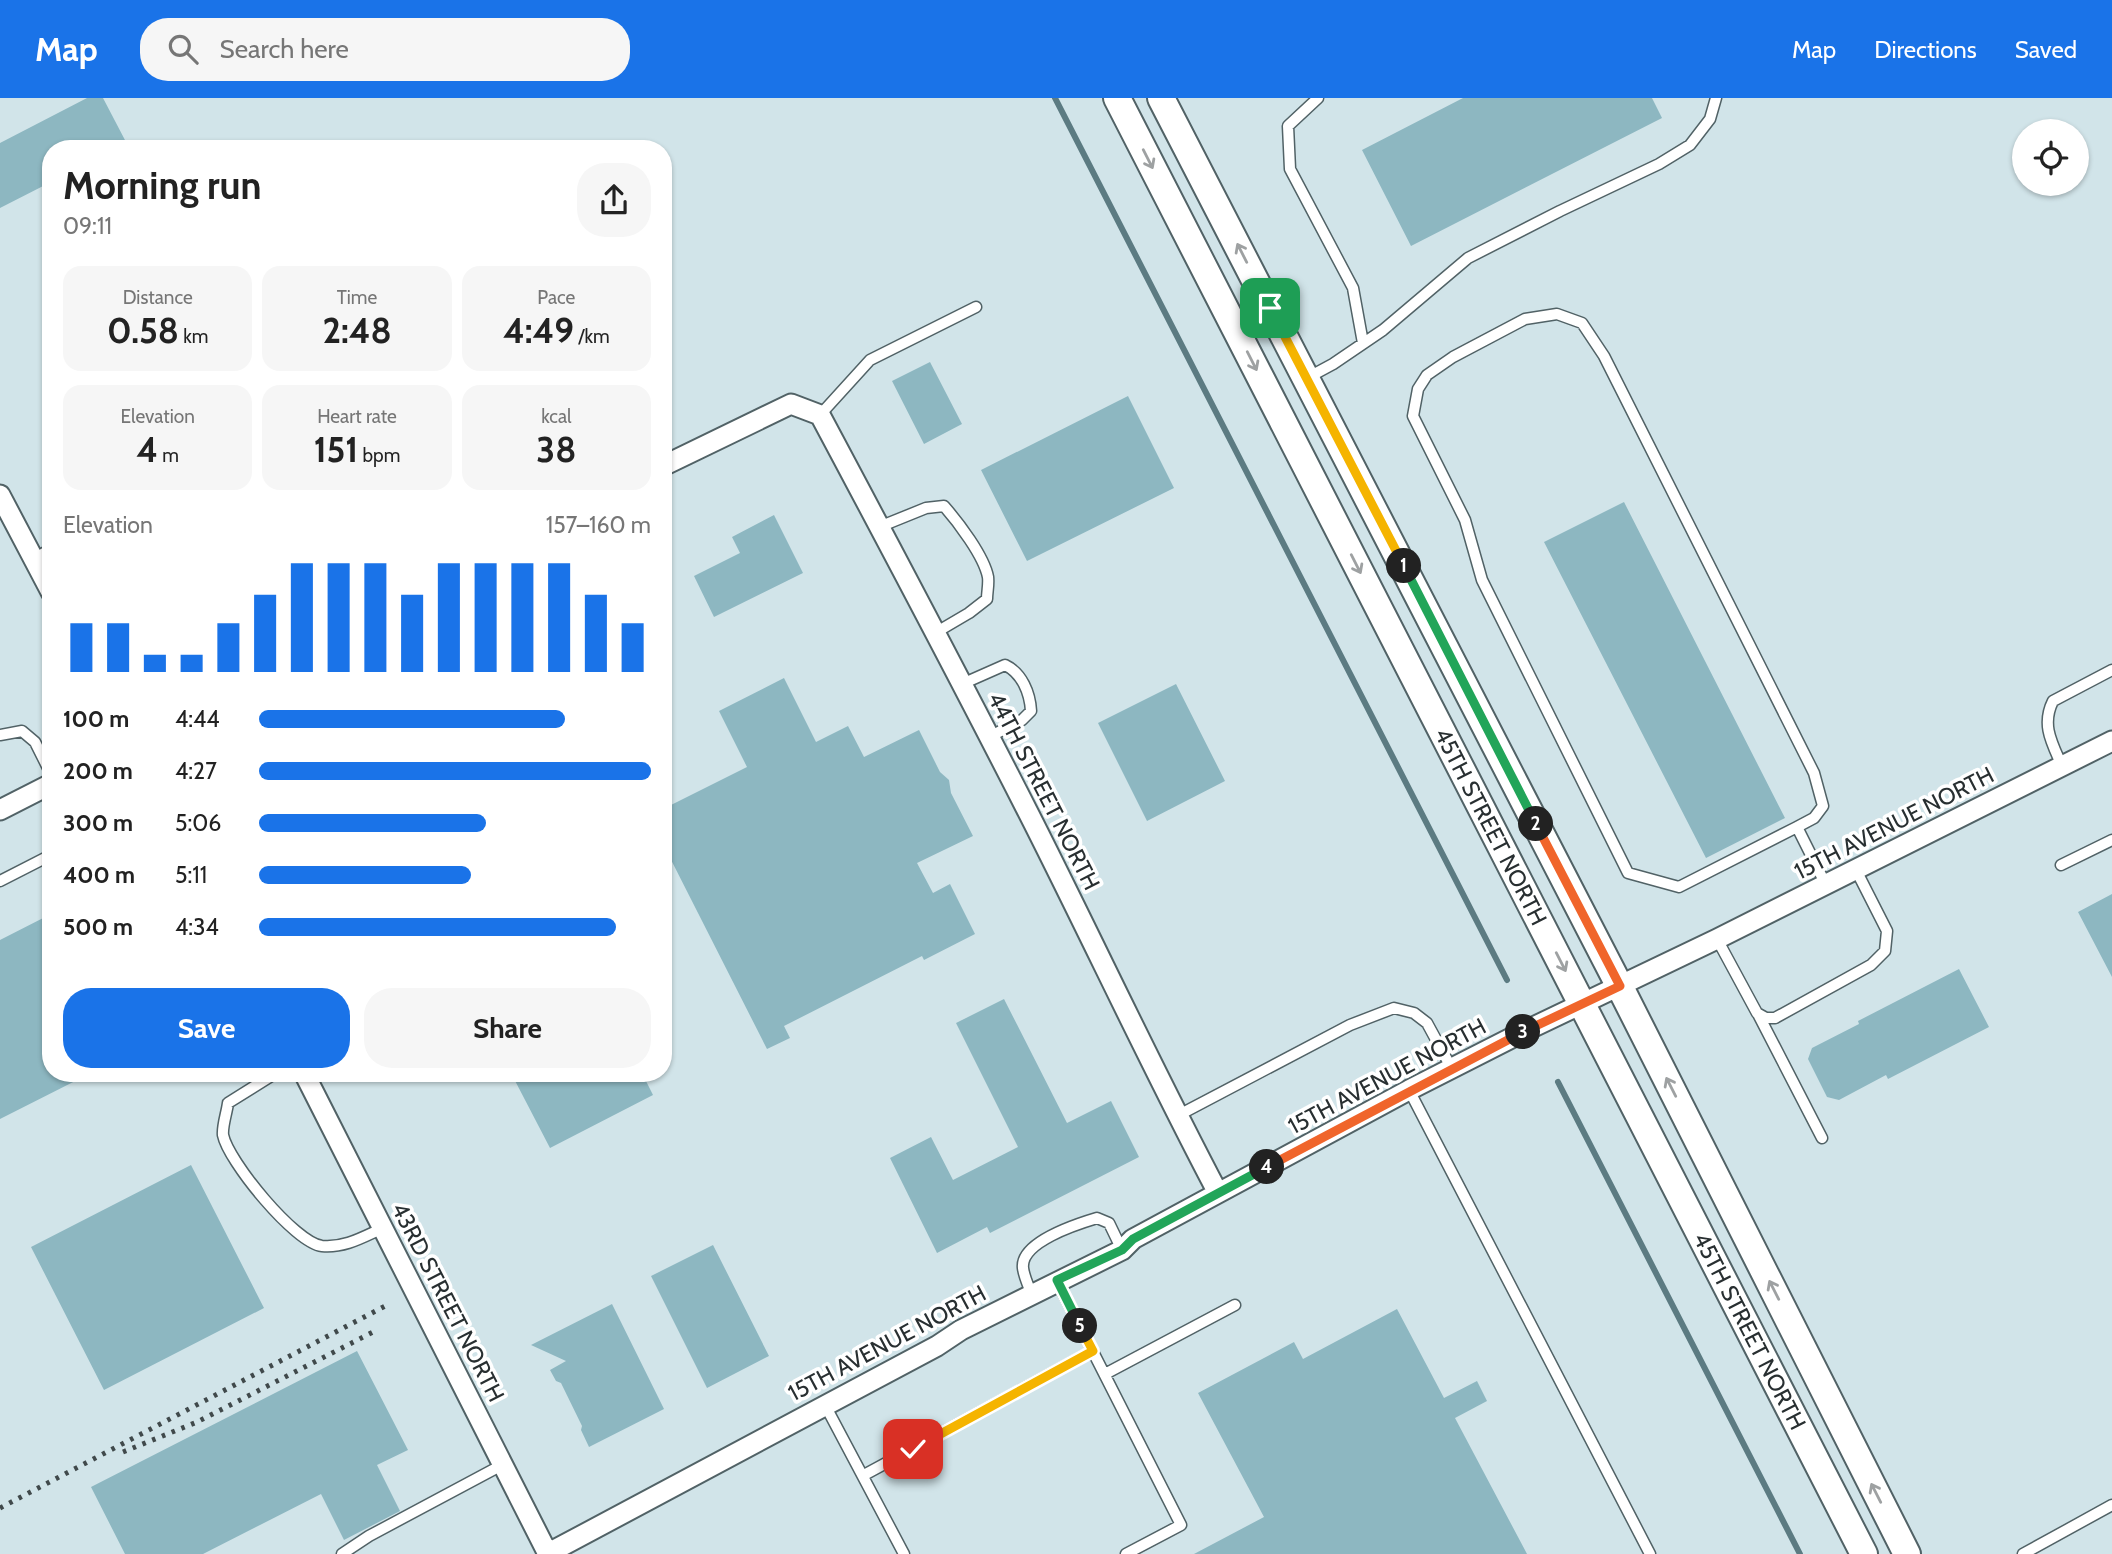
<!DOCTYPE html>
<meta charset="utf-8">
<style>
:root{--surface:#fff;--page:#f6f6f6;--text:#222;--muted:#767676;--accent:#1a73e8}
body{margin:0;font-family:Cabin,sans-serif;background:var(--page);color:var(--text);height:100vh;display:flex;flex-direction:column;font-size:26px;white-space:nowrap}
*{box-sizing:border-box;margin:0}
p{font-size:23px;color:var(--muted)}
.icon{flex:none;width:38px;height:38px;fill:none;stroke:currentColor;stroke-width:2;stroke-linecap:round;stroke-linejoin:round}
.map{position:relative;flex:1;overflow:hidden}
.side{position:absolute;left:42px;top:42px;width:630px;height:942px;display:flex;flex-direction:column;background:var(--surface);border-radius:28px;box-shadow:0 2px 5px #0004}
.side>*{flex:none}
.tools{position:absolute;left:2012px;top:21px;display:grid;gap:14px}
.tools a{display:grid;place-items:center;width:77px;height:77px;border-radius:50%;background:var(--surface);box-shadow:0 2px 5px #0004;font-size:35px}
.pin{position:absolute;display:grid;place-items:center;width:60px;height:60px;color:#fff;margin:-30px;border-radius:14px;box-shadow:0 4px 10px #0006}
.km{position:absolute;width:35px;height:35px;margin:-18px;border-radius:50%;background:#222;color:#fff;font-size:19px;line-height:35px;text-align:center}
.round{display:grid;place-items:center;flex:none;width:74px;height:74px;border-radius:28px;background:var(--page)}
.overview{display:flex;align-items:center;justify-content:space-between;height:119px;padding:0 21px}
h1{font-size:38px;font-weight:700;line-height:52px}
.metrics{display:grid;grid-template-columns:repeat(3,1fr);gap:10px;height:119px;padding:7px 21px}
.metrics div{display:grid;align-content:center;border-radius:18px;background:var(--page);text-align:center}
.metrics b{font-size:35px;font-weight:700}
.metrics small{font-size:19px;font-weight:400}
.metrics p{font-size:19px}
.chart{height:196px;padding:14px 21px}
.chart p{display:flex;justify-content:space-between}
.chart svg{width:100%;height:126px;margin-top:7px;stroke:var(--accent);stroke-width:6}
.cta{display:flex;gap:14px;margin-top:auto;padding:14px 21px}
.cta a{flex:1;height:80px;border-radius:28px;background:var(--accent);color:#fff;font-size:28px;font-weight:700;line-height:80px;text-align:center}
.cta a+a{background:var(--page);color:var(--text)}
ul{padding:0 21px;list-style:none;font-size:23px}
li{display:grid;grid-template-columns:112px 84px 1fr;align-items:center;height:52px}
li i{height:18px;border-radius:9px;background:var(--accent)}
header{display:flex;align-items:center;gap:42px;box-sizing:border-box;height:98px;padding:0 35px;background:var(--accent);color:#fff}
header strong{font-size:33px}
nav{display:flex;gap:38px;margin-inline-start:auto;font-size:24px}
.search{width:490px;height:63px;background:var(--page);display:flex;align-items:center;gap:18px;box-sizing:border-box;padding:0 24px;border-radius:28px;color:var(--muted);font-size:26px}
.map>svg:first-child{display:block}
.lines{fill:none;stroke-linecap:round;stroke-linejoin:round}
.stream{stroke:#5c7b82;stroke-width:6}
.building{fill:#8db7c1}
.service-casing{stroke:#516266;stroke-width:13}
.minor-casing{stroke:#516266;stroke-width:23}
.secondary-casing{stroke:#516266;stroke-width:30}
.service{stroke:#fff;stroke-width:10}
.minor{stroke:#fff;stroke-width:19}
.secondary{stroke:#fff;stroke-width:26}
.rail{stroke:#40494b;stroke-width:5;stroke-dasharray:3.5 7;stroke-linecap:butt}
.oneway{stroke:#9ea1a2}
.split-1-casing{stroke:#fff;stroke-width:14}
.split-2-casing{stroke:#fff;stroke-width:14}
.split-3-casing{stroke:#fff;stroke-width:14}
.split-4-casing{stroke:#fff;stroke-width:14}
.split-5-casing{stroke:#fff;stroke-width:14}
.split-6-casing{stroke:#fff;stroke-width:14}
.split-1{stroke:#f5b400;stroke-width:9}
.split-2{stroke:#22a559;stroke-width:9}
.split-3{stroke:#f0652b;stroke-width:9}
.split-4{stroke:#f0652b;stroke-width:9}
.split-5{stroke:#22a559;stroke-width:9}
.split-6{stroke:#f5b400;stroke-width:9}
.labels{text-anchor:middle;stroke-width:7;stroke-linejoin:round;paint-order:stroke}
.street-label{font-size:23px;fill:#282f31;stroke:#fff}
</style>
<header>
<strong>Map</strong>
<div class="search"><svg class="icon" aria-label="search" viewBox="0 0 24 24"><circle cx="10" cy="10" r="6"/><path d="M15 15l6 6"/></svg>Search here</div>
<nav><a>Map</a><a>Directions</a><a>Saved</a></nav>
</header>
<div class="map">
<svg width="2112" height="1456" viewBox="0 0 2112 1456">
<rect width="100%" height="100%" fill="#d1e4e9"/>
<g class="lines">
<!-- stream -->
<path class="stream" d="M 1055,0 L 1507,882
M 1558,984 L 1800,1456"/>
</g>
<!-- building -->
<path class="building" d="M 87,0 L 103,0 L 126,44 L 114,51 L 51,51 L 51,84 L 0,110 L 0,45 Z
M 1463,0 L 1652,0 L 1662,20 L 1411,148 L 1362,52 Z
M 930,264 L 962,326 L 924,346 L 892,283 Z
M 1128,298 L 1174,390 L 1027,463 L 981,372 Z
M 1624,404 L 1785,720 L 1706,760 L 1544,444 Z
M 774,417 L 803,475 L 714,519 L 694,478 L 740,455 L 732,439 Z
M 784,580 L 816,644 L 848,628 L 864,659 L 919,632 L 940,674 L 949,682 L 951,695 L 973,738 L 917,765 L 933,795 L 950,786 L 975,836 L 924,862 L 922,858 L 784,928 L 790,940 L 767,951 L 663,746 L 663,711 L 747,669 L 719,613 Z
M 1176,586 L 1225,683 L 1147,723 L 1098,625 Z
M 2112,796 L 2112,879 L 2078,814 Z
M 51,816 L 51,975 L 91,975 L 0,1021 L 0,842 Z
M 1959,871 L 1989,929 L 1888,981 L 1886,977 L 1839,1002 L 1827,999 L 1808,961 L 1812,950 L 1859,926 L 1858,923 Z
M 1004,901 L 1067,1025 L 1111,1003 L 1139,1059 L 990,1135 L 987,1129 L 937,1155 L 890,1060 L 931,1039 L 953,1082 L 1018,1049 L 956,925 Z
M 511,975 L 642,975 L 653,997 L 550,1050 Z
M 191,1067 L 264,1210 L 104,1292 L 31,1149 Z
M 713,1147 L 769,1258 L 707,1290 L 651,1178 Z
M 612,1206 L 664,1311 L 589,1349 L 581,1332 L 582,1328 L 561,1285 L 556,1283 L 550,1272 L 566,1263 L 531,1247 Z
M 1397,1211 L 1444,1300 L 1477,1283 L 1487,1303 L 1455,1320 L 1527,1456 L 1194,1456 L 1264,1419 L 1198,1295 L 1294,1244 L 1303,1261 Z
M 357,1253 L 408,1352 L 377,1367 L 400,1413 L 344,1442 L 321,1396 L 203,1456 L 125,1456 L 91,1389 Z"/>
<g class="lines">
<!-- service casing -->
<g class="service-casing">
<path id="service" d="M 1318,0 L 1288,28 L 1290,71 L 1353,190 L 1363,245
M 1307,280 L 1333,266 L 1383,232 L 1468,160 L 1560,113 L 1659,66 L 1690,47 L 1710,21 L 1716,0
M 820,317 L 870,262 L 976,209
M 879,429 L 926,410 L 944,408 C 958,424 984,458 988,479 C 989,486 987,494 987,501 L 969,515 L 935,535
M 33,461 L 51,451
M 962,586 L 1005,567 C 1022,575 1030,595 1031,613 L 1022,622 L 989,639
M 0,637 L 22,633 L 35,644 L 51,676
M 2062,668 C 2052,645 2041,627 2053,603 L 2112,572
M 1797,729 L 1814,720 L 1823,708 L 1814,675 L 1604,258 L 1582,225 L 1557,216 L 1525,221 L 1453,259 L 1427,277 L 1418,291 L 1413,318 L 1465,422 L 1482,482 L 1628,775 L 1679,789 L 1797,729 L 1826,787
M 2061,767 L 2112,742
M 0,783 L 51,757
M 1717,841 L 1757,915 L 1766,920 L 1775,920 L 1871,867 L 1885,853 L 1887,833 L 1856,772
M 1758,916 L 1822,1040
M 276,975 L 228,1005 C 227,1014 222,1028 223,1037 C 228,1063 295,1145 322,1148 C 345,1150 363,1139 383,1130
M 1409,992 L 1650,1456
M 1177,1018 L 1350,927 L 1394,910 L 1414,915 L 1427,925 L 1452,971
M 1057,1183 L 1181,1427 L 1126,1456
M 1032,1197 C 1029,1189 1024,1179 1023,1170 C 1020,1144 1077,1126 1097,1120 L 1109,1125 L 1122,1152
M 1105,1276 L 1235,1207
M 825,1307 L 904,1456
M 864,1377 L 1093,1253
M 342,1456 L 369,1438 L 502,1367
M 2023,1456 L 2112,1407"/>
</g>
<!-- minor casing -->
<g class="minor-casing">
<path id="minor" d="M 663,368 L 791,306 L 820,317 C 892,452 964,588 1034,726 C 1096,849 1154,974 1218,1095
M 0,397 L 51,494
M 0,712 L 51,686
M 304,975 L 548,1456
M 547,1456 L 937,1248 L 961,1232 L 1122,1152 L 1133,1141 L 1409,992 L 1523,934 L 1717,841 L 2112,643"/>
</g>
<!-- secondary casing -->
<g class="secondary-casing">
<g id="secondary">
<path id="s1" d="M 1117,0 L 1864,1456"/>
<path d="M 1161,0 L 1620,889 L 1907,1456"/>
</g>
</g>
<!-- service -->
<use href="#service" class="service"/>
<!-- minor -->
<use href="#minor" class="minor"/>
<!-- secondary -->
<use href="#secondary" class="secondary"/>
<!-- rail -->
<path class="rail" d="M 123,1354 L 197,1324 L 377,1232
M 0,1410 L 389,1206"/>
</g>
<!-- one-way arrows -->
<defs><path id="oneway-shaft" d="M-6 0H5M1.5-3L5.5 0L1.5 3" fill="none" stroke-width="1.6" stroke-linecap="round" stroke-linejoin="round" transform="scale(1.75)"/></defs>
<g class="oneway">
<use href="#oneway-shaft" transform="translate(1148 61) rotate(63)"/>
<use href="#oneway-shaft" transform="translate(1242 155) rotate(-117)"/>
<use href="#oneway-shaft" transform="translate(1252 263) rotate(63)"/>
<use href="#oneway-shaft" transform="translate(1356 466) rotate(63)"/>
<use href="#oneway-shaft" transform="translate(1561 864) rotate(63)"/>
<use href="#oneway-shaft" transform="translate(1671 989) rotate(-117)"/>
<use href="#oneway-shaft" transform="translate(1774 1192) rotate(-117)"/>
<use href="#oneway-shaft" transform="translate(1876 1395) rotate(-117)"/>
</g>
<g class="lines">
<!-- split-1 casing -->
<g class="split-1-casing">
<path id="split-1" d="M 1270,210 L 1404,468"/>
</g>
<!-- split-2 casing -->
<g class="split-2-casing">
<path id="split-2" d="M 1404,468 L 1536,726"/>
</g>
<!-- split-3 casing -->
<g class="split-3-casing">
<path id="split-3" d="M 1523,934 L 1620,888 L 1536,726"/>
</g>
<!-- split-4 casing -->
<g class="split-4-casing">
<path id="split-4" d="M 1267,1069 L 1523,934"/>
</g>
<!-- split-5 casing -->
<g class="split-5-casing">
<path id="split-5" d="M 1080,1228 L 1057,1182 L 1122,1152 L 1133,1141 L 1267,1069"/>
</g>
<!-- split-6 casing -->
<g class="split-6-casing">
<path id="split-6" d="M 913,1351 L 1093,1253 L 1080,1228"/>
</g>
<!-- split-1 -->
<use href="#split-1" class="split-1"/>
<!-- split-2 -->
<use href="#split-2" class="split-2"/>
<!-- split-3 -->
<use href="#split-3" class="split-3"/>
<!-- split-4 -->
<use href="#split-4" class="split-4"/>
<!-- split-5 -->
<use href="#split-5" class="split-5"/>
<!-- split-6 -->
<use href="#split-6" class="split-6"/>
</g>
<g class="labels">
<!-- street labels -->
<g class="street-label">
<text transform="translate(1044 693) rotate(63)" y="8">44TH STREET NORTH</text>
<text transform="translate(1894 725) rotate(-27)" y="8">15TH AVENUE NORTH</text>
<text dy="8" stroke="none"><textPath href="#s1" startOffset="819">45TH STREET NORTH</textPath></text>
<text transform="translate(1387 978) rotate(-28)" y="8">15TH AVENUE NORTH</text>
<text transform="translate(448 1204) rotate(63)" y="8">43RD STREET NORTH</text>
<text dy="8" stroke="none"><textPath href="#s1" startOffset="1386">45TH STREET NORTH</textPath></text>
<text transform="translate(887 1245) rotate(-28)" y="8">15TH AVENUE NORTH</text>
</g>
</g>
</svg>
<div class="tools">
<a><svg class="icon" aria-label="locate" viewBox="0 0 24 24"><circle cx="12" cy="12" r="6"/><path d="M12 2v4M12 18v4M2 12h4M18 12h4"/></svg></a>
</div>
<div class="pin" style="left:1270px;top:210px;background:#1e9e55"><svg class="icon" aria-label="arrive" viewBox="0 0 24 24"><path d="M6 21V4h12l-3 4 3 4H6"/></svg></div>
<div class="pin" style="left:913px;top:1351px;background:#d93025"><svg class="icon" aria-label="check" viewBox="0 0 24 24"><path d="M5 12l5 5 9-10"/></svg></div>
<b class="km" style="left:1404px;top:468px">1</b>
<b class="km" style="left:1536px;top:726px">2</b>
<b class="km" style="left:1523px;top:934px">3</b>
<b class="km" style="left:1267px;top:1069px">4</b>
<b class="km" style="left:1080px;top:1228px">5</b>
<section class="side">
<div class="overview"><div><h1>Morning run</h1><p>09:11</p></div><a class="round"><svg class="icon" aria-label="share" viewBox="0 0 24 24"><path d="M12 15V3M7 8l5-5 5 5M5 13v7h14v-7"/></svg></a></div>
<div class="metrics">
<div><p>Distance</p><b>0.58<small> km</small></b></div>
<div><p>Time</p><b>2:48</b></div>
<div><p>Pace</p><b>4:49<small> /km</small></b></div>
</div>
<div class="metrics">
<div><p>Elevation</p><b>4<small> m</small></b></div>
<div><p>Heart rate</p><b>151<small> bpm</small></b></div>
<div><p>kcal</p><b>38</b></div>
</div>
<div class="chart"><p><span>Elevation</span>157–160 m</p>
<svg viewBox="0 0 160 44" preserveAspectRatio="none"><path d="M5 44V27M15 44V27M25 44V38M35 44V38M45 44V27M55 44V17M65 44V6M75 44V6M85 44V6M95 44V17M105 44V6M115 44V6M125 44V6M135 44V6M145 44V17M155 44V27"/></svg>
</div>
<ul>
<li><b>100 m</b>4:44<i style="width:78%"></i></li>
<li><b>200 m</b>4:27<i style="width:100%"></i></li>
<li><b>300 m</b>5:06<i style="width:58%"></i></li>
<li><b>400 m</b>5:11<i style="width:54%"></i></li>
<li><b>500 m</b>4:34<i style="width:91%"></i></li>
</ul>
<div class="cta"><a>Save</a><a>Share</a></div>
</section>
</div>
